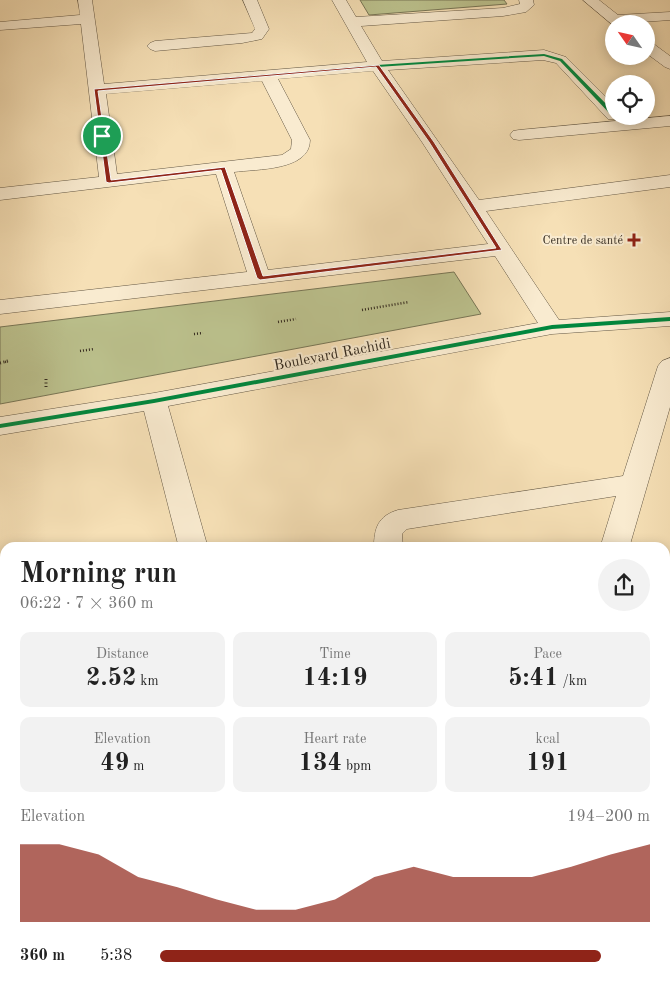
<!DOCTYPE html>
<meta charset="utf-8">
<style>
:root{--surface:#fff;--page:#f2f2f2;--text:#222;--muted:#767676;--accent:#8f2418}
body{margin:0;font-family:"Old Standard TT",serif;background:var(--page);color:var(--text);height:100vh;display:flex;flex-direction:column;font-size:19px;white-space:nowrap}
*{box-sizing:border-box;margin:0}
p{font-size:16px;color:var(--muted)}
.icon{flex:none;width:28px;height:28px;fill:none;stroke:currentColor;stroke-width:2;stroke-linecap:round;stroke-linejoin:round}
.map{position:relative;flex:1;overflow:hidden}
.sheet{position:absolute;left:0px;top:542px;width:670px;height:444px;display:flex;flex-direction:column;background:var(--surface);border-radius:15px 15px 0 0;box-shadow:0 2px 12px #0003}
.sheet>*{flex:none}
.needle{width:32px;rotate:304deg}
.controls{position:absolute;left:605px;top:15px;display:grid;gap:10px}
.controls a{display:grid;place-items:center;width:50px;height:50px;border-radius:50%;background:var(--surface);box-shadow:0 2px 12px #0003;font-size:25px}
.pin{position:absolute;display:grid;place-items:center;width:42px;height:42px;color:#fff;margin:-21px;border:2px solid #fff;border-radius:50%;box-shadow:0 1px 5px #0007}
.round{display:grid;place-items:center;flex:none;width:52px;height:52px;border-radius:26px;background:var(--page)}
.head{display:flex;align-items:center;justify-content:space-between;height:85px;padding:0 20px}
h1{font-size:28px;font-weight:600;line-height:38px}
.figures{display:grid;grid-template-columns:repeat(3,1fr);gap:8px;height:85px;padding:5px 20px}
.figures div{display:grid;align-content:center;border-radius:10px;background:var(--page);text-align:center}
.figures b{font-size:25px;font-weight:600}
.figures small{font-size:14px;font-weight:400}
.figures p{font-size:14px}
.chart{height:140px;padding:10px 20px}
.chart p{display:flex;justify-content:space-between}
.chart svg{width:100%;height:90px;margin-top:5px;fill:var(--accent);opacity:.7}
ul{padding:0 20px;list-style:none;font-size:16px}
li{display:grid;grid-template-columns:80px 60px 1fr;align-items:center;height:38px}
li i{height:12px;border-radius:6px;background:var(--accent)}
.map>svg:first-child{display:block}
.green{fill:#bcc28e;stroke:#787656}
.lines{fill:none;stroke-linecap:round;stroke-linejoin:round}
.minor-casing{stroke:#645845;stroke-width:1}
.path-far1{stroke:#332a1f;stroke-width:2.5;stroke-dasharray:1 2;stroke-linecap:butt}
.path{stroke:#332a1f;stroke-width:3;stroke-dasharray:1 2.5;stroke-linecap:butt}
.minor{fill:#f9ebd0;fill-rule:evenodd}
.cycleway-casing{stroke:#f9ebd0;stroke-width:3}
.cycleway{fill:#00873e;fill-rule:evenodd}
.route{fill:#8f2418;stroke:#fff;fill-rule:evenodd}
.poi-dot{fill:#8f2418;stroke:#f9ebd0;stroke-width:2}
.labels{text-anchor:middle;stroke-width:4;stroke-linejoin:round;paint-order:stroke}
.far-poi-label{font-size:12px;fill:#332a1f;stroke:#f9ebd0;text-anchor:end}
.street-label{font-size:15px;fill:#332a1f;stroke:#f9ebd0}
</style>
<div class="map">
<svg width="670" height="986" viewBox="0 0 670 986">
<rect width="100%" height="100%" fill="#f6e0b6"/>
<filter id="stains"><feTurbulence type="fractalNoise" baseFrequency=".004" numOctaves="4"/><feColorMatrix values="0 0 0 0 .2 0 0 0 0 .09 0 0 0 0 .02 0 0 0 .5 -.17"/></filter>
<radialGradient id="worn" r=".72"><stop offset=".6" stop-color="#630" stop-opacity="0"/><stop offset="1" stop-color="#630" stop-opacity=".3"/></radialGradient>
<!-- green -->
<path class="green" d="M 360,0 L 504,0 L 507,4 L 369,15 Z
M 454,272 L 481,314 L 0,404 L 0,327 Z"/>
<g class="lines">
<!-- minor casing -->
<g class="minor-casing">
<path id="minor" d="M 78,0 L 92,0 L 104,84 L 367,62 L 332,0 L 346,0 L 356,17 L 503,8 L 520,4 L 519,0 L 533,0 L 534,5 L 526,12 L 503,16 L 361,26 L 382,61 L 544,50 L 566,57 L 614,105 L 614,116 L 622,116 L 620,119 L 608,119 L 556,63 L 543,60 L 388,70 L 479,200 L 670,175 L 670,187 L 486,211 L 559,320 L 670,312 L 670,326 L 552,334 L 168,406 L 208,548 L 179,548 L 144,411 L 0,435 L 0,417 L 154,393 L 538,323 L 495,256 L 0,314 L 0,300 L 247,272 L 216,174 L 0,200 L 0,188 L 99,177 L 81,24 L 0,30 L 0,22 L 80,15 ZM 373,71 L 422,142 L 488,244 L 268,270 L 234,172 C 256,169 310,171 310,140 L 278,79 ZM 262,81 L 292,140 L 291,149 L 282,155 L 117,174 L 106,94 Z
M 243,0 L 257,0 L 269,29 L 262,39 L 242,43 L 155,51 L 150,49 L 147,46 L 150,43 L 155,41 L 252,33 L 255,29 Z
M 583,0 L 599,0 L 618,15 L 670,12 L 670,20 L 614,24 L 614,26 Z
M 646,41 L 651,42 L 670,56 L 670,69 L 665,67 L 646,53 Z
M 670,116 L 670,126 L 519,140 L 513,139 L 510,135 L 513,131 L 519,130 Z
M 670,358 L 670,407 L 629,548 L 600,548 L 616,496 L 407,529 L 402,534 L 403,548 L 374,548 C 374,528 378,516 398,510 L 623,476 L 658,366 L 662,361 Z
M 5,590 L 5,614 L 0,615 L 0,591 Z
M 665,663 L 670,665 L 670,693 L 665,691 Z
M 5,773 L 5,807 L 0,808 L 0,774 Z
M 665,912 L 670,914 L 670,954 L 665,952 Z
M 5,950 L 5,981 L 21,981 L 16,986 L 0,986 L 0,952 Z"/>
</g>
<!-- path-far1 -->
<path class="path-far1" d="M 362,310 L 409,302
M 278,322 L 296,319
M 194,334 L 203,333
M 80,351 L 94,349
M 5,362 L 8,361"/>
<!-- path -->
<path class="path" d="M 0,363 L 8,361
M 46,379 L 46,389"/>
<!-- minor -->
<use href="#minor" class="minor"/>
<!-- cycleway casing -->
<g class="cycleway-casing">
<path id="cycleway" d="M 544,54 L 562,59 L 614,112 L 615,116 L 612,116 L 560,61 L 544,56 L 377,67 L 96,91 L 94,90 L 96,89 L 377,65 Z
M 670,317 L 670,321 L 552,329 L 154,403 L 0,428 L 0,424 L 154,399 L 552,325 Z"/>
</g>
<!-- cycleway -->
<use href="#cycleway" class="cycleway"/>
</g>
<!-- route -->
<path class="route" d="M 379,65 L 434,142 L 502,250 L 260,280 L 257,278 L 221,170 L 109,183 L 106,182 L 94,89 ZM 376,67 L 429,142 L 496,248 L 263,276 L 225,167 L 111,180 L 98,91 Z"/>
<!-- markers -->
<path class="poi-dot" d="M631.5 232.5h5v5h5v5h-5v5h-5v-5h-5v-5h5z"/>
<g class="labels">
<!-- far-poi labels -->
<g class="far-poi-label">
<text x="623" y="244">Centre de santé</text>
</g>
<!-- street labels -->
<g class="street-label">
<text transform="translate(332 354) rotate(-11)" y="5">Boulevard Rachidi</text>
</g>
</g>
<rect width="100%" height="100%" filter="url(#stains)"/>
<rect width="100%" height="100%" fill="url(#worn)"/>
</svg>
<div class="controls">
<a><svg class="needle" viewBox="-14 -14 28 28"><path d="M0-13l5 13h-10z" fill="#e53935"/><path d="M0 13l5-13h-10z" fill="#767676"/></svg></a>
<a><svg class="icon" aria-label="locate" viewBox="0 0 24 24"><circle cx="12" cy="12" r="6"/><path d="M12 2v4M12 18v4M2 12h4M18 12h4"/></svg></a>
</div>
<div class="pin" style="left:102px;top:136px;background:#1e9e55"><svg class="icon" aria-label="arrive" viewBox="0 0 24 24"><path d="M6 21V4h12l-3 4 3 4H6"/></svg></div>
<section class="sheet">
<div class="head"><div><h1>Morning run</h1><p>06:22 · 7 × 360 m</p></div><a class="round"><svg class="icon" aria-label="share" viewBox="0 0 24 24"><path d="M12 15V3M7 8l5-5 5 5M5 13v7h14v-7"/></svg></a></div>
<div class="figures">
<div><p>Distance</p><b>2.52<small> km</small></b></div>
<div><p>Time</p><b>14:19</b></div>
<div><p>Pace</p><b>5:41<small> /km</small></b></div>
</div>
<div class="figures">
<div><p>Elevation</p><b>49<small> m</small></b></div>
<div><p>Heart rate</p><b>134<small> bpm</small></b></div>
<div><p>kcal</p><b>191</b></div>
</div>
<div class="chart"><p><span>Elevation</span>194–200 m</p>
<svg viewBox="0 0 160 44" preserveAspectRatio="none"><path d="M0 44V6L10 6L20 11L30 22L40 27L50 33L60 38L70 38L80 33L90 22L100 17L110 22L120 22L130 22L140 17L150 11L160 6V44z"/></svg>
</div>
<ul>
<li><b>360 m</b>5:38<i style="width:90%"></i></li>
</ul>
</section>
</div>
